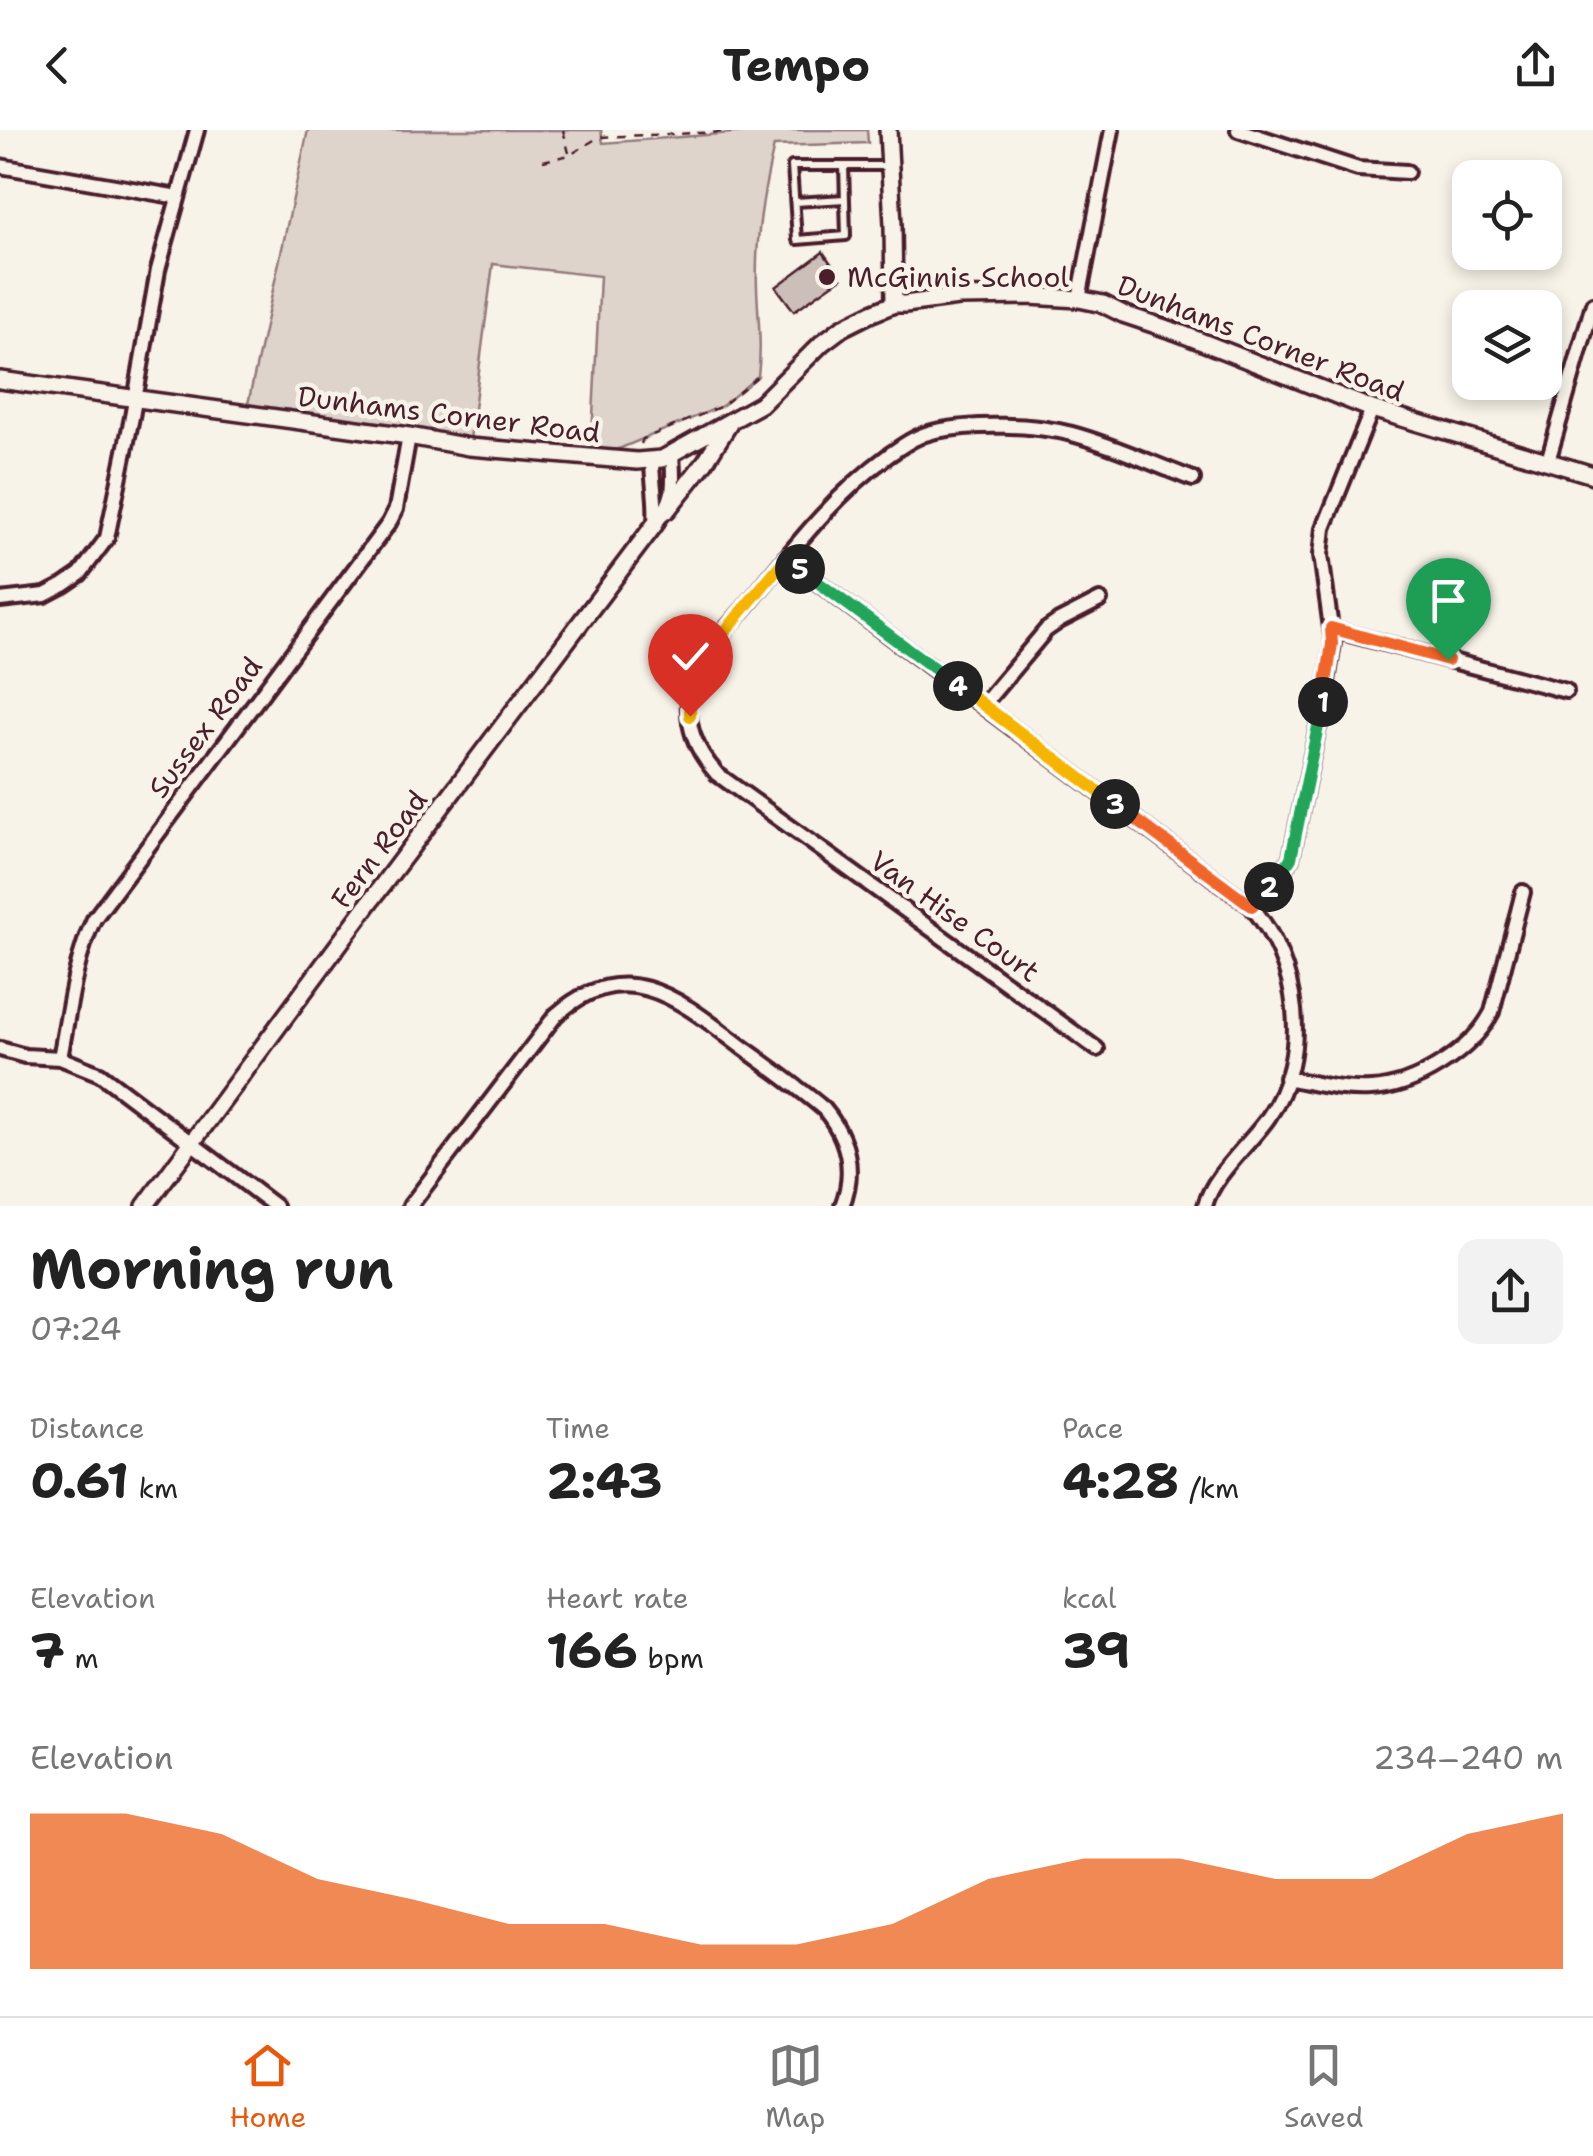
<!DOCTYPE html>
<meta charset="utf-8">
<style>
:root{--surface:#fff;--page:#f2f2f2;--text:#222;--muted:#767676;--line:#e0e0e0;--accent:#ea580c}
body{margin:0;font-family:"Shantell Sans",sans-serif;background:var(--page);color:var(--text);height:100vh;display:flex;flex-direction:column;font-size:38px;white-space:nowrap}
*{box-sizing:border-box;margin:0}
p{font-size:32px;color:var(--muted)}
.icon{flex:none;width:55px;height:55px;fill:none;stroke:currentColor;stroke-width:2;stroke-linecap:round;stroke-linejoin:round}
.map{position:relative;height:1076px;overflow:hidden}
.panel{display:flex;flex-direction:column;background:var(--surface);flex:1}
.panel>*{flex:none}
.tools{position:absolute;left:1452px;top:30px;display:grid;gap:20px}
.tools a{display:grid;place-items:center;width:110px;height:110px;border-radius:20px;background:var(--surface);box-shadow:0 5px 15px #0003;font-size:50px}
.pin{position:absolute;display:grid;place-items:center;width:85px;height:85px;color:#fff;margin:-102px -42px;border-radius:50% 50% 50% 0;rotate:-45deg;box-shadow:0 0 10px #0007}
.pin .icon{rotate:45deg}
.km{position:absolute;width:50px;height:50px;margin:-25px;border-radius:50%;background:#222;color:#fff;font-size:28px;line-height:50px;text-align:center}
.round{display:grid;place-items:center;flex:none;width:105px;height:105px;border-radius:20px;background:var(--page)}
.summary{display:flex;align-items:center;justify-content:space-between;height:170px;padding:0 30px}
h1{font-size:55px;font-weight:700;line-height:75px}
.figures{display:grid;grid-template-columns:repeat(3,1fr);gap:15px;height:170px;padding:10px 30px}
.figures div{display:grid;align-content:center}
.figures b{font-size:50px;font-weight:700}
.figures small{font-size:28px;font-weight:400}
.figures p{font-size:28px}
.chart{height:280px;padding:20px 30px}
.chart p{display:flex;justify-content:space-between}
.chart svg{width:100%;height:180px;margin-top:10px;fill:var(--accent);opacity:.7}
header{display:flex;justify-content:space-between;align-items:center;height:130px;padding:0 30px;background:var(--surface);font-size:45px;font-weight:700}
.menu{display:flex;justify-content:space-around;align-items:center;height:140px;border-top:2px solid var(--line);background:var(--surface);font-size:28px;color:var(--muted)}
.menu a{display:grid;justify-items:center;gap:5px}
.menu .active{color:var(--accent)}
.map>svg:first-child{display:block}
.green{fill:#ded4cc;stroke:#947a7c;stroke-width:2.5}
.building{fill:#ccbfb9;stroke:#4a1f2b;stroke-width:2.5}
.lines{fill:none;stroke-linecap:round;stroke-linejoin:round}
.service-casing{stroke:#4a1f2b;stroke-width:14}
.minor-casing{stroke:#4a1f2b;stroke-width:20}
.tertiary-casing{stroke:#4a1f2b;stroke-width:22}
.path{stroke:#4a1f2b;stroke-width:2.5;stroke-dasharray:8 8;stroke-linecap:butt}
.service{stroke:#f7f3e8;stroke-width:6}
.minor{stroke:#f7f3e8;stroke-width:12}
.tertiary{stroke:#f7f3e8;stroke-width:15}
.split-1-casing{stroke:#fff;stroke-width:20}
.split-2-casing{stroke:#fff;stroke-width:20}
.split-3-casing{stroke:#fff;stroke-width:20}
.split-4-casing{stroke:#fff;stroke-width:20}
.split-5-casing{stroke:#fff;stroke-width:20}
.split-6-casing{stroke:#fff;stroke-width:20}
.split-1{stroke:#f0652b;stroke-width:12}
.split-2{stroke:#22a559;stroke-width:12}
.split-3{stroke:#f0652b;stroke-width:12}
.split-4{stroke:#f5b400;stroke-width:12}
.split-5{stroke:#22a559;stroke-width:12}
.split-6{stroke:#f5b400;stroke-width:12}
.poi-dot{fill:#4a1f2b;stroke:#f7f3e8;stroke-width:4}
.labels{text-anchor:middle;stroke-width:9;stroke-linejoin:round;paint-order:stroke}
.poi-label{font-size:28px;fill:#4a1f2b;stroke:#f7f3e8;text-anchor:start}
.street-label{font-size:28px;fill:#4a1f2b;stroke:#f7f3e8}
</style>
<header><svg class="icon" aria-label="back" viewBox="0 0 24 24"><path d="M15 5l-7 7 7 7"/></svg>Tempo<svg class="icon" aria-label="share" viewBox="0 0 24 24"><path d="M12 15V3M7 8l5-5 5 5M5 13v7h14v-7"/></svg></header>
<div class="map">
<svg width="1593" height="1076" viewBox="0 0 1593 1076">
<rect width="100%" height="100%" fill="#f7f3e8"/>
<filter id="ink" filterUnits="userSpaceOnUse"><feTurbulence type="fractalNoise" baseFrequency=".01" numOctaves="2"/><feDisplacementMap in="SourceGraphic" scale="20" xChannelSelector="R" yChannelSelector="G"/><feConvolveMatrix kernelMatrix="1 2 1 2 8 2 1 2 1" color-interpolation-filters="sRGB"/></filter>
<g filter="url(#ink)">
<!-- green -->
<path class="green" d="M 308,0 L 601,0 L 603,13 L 772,0 L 867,0 L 868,13 L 774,16 C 763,63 755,109 757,158 C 758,188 762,216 758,246 L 722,276 L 621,318 L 591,327 L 600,146 L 493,134 L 469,317 L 246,283 Z"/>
<!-- building -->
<path class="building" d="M 823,122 L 841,148 L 794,181 L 776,157 Z"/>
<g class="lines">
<!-- service casing -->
<g class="service-casing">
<path id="service" d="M 844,36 L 846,106 L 797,110 L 792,36 L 888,36
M 795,72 L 845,69"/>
</g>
<!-- minor casing -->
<g class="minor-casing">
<path id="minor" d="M 1238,0 L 1358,39 L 1407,42
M 0,36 L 178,67
M 1079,169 L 1112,0
M 652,330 C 652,352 657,370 655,392
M 1548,331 L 1593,174
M 655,394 C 676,369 674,355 672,324
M 785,428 L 1251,776 C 1299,832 1312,926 1268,988 C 1250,1014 1212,1046 1205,1076
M 0,470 L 45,465 L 64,455 L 80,444 L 107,408 L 132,287 L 158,140 L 197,0
M 1331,499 L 1566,561
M 983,575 L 1046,500 L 1059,491 L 1100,470
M 1251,776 L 1280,746 L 1291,728 L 1326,558 L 1333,513 L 1321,425 L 1324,398 L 1372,279
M 0,919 L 25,926 L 60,928 L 100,944 L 275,1076
M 1097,919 L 717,644 C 695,619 685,595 690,561 C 696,528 728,498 749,473 C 792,420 833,366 889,325 C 905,314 917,305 936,301 C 975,293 1033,294 1072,304 C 1113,315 1153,334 1193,349
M 60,928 C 69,882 74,832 94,789 L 389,393 L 396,379 L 409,306
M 1286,948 C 1314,953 1343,961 1371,959 C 1415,957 1472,921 1492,882 L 1523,762
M 410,1076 L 556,885 C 627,822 682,872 742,917 C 770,937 798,957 824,979 C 848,1008 856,1040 842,1076"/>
</g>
<!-- tertiary casing -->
<g class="tertiary-casing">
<path id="tertiary" d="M 888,0 L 893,95 L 894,174
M 0,250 L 409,306 L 469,317 L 637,331 L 662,329 L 761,274 L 822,213 L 842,198 L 872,183 L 894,174 L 905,174 L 958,167 L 1030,166 L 1079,169 L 1103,174 L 1123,184 L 1177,202 L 1372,279 L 1593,345
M 667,380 L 705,332 L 729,294
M 145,1076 L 387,749 L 655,394"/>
</g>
<!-- path -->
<path class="path" d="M 563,0 L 569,23
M 543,31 L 570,25 L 599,7 L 772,0
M 641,314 L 643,309 L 722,276 L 758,246"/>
<!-- service -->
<use href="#service" class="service"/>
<!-- minor -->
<use href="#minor" class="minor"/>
<!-- tertiary -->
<use href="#tertiary" class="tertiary"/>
</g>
</g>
<g class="lines" filter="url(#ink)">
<!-- split-1 casing -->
<g class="split-1-casing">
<path id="split-1" d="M 1323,572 L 1332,514 L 1331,498 L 1448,530"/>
</g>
<!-- split-2 casing -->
<g class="split-2-casing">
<path id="split-2" d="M 1269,757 L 1280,746 L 1291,728 L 1323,572"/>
</g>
<!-- split-3 casing -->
<g class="split-3-casing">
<path id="split-3" d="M 1115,674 L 1252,776 L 1269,757"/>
</g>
<!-- split-4 casing -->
<g class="split-4-casing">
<path id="split-4" d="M 958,556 L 1115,674"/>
</g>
<!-- split-5 casing -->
<g class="split-5-casing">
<path id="split-5" d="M 800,439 L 958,556"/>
</g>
<!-- split-6 casing -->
<g class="split-6-casing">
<path id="split-6" d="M 690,586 L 690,560 L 696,542 L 713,516 L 786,428 L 800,439"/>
</g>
<!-- split-1 -->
<use href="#split-1" class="split-1"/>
<!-- split-2 -->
<use href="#split-2" class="split-2"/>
<!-- split-3 -->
<use href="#split-3" class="split-3"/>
<!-- split-4 -->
<use href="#split-4" class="split-4"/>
<!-- split-5 -->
<use href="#split-5" class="split-5"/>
<!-- split-6 -->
<use href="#split-6" class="split-6"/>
</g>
<!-- markers -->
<circle class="poi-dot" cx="827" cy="147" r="10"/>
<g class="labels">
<!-- poi labels -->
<g class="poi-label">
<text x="847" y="157">McGinnis School</text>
</g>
<!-- street labels -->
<g class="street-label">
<text transform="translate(1261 208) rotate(21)" y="10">Dunhams Corner Road</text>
<text transform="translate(449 284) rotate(7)" y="10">Dunhams Corner Road</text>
<text transform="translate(205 597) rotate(-53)" y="10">Sussex Road</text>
<text transform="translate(379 719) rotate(-53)" y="10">Fern Road</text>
<text transform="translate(955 786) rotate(36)" y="10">Van Hise Court</text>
</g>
</g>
</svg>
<div class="tools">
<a><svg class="icon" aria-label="locate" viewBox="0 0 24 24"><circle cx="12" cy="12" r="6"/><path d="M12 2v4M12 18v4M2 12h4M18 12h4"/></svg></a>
<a><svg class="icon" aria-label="layers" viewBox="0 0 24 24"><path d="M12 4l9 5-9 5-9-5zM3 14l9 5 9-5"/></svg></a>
</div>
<div class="pin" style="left:1448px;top:530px;background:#1e9e55"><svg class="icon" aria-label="arrive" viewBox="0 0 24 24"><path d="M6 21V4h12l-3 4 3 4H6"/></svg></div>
<div class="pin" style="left:690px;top:586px;background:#d93025"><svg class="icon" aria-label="check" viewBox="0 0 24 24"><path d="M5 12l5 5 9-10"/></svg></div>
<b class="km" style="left:1323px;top:572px">1</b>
<b class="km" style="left:1269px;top:757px">2</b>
<b class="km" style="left:1115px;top:674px">3</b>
<b class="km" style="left:958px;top:556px">4</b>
<b class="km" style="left:800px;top:439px">5</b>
</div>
<section class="panel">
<div class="summary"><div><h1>Morning run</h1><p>07:24</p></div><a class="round"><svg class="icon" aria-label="share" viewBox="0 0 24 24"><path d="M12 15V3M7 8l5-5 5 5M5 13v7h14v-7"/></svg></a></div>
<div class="figures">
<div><p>Distance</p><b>0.61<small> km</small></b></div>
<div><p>Time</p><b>2:43</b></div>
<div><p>Pace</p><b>4:28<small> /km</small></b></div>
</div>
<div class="figures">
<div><p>Elevation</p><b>7<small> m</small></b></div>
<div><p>Heart rate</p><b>166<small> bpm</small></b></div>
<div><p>kcal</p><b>39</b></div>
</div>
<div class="chart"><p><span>Elevation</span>234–240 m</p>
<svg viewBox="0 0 160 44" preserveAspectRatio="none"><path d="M0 44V6L10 6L20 11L30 22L40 27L50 33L60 33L70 38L80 38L90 33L100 22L110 17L120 17L130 22L140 22L150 11L160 6V44z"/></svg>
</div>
</section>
<nav class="menu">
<a class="active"><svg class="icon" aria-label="home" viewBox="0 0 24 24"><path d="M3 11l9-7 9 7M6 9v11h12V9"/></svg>Home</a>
<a><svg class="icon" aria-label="map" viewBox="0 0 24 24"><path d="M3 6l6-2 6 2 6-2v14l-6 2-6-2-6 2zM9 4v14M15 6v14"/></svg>Map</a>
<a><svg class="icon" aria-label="saved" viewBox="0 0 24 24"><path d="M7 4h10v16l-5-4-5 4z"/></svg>Saved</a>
</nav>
